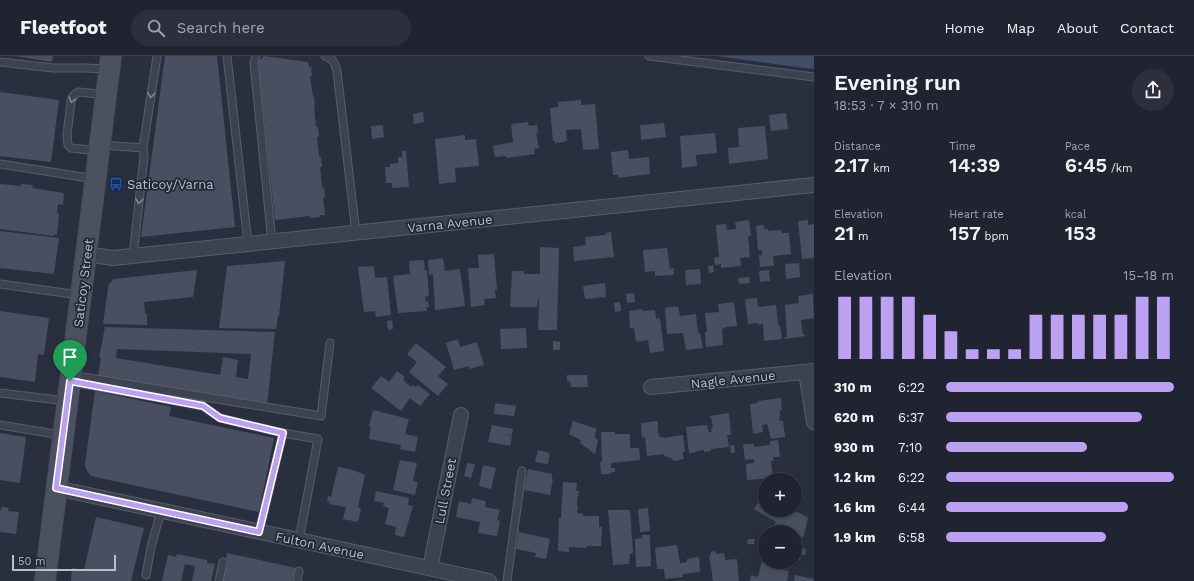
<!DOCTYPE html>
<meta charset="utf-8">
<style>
:root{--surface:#202330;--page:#2d2f3c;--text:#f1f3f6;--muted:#a2a4ab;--line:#3d404c;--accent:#bca0f2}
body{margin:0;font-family:"Work Sans",sans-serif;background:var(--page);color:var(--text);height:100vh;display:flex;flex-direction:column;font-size:15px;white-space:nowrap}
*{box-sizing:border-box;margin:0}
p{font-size:13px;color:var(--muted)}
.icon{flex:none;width:22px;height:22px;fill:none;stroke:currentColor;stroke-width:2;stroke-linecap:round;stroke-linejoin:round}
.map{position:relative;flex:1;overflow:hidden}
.side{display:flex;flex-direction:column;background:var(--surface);width:380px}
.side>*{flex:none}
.tools{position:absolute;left:758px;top:417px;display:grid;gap:8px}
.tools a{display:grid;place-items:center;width:44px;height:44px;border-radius:50%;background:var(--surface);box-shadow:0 2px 6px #0003,0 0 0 1px var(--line);font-size:20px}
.scale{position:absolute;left:12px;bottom:10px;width:104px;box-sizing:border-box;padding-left:4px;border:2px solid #babeca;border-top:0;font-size:11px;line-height:14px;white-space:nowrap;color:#babeca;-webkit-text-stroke:3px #222735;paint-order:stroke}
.pin{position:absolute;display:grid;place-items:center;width:34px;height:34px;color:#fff;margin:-41px -17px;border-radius:50% 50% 50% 0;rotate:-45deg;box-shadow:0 0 4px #0007}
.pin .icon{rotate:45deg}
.round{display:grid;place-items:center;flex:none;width:42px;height:42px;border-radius:21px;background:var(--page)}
.summary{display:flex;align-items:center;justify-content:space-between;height:68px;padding:0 20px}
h1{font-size:22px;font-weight:600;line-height:30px}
.stats{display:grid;grid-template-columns:repeat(3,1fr);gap:6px;height:68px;padding:4px 20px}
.stats div{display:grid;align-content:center}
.stats b{font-size:20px;font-weight:600}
.stats small{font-size:11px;font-weight:400}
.stats p{font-size:11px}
.chart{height:112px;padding:8px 20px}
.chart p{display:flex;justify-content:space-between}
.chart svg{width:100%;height:72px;margin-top:4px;stroke:var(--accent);stroke-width:6}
ul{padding:0 20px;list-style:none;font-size:13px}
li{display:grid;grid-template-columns:64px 48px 1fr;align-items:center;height:30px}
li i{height:10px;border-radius:5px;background:var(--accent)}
header{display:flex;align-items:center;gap:24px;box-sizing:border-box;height:56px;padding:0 20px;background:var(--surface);border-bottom:1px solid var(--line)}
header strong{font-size:19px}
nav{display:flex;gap:22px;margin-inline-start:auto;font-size:14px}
.search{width:280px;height:36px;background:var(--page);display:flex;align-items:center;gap:10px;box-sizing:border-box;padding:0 14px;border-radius:22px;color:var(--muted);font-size:15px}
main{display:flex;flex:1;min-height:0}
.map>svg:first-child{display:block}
.water{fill:#434c69}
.building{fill:#494f61;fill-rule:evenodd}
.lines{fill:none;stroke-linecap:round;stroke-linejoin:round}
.lane-casing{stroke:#585d6a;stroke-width:9}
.street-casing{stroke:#585d6a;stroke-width:16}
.secondary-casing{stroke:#474b59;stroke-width:22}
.lane{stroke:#3d4250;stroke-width:7}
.street{stroke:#3d4250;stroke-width:14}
.secondary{stroke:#4c5162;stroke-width:20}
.oneway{stroke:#828693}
.route-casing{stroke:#fff;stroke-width:8}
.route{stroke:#bca0f2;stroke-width:5}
.labels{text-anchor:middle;stroke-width:3.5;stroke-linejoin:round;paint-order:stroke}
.poi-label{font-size:13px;fill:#babeca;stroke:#222735;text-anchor:start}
.street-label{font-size:13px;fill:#babeca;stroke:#222735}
</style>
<header>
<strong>Fleetfoot</strong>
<div class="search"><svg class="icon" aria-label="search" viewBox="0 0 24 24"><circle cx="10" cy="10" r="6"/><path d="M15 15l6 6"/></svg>Search here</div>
<nav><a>Home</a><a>Map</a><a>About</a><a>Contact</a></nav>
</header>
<main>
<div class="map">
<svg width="814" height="525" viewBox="0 0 814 525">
<rect width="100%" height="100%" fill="#2a2f40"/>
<!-- water -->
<path class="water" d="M 717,0 L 814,0 L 814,13 L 804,12 Z"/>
<!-- building -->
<path class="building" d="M 15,0 L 53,0 L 52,6 Z
M 165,0 L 217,0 L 235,171 L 141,181 Z
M 264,0 L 308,6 L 309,11 L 311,11 L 312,20 L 310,20 L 313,41 L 314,40 L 315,50 L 314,51 L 316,71 L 318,71 L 319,81 L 317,81 L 319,101 L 321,101 L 322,111 L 320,111 L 322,132 L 324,131 L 325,141 L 323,141 L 325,159 L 320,159 L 320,161 L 310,162 L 310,160 L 275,164 L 258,6 Z
M 0,36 L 59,44 L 51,106 L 0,100 Z
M 581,44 L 581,49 L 595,48 L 599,93 L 583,94 L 581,73 L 566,74 L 567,85 L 564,85 L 565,86 L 555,87 L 555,85 L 553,85 L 550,52 L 558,51 L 558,46 Z
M 423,56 L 424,66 L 414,68 L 413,58 Z
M 786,57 L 788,73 L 771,75 L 769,59 Z
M 528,66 L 529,70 L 537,69 L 538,77 L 536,77 L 539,92 L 534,93 L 535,98 L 506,102 L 506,100 L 495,101 L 493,90 L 513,86 L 511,68 Z
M 664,67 L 666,81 L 641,84 L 640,69 Z
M 383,69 L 384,81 L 372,83 L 371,70 Z
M 765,70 L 768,103 L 729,108 L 728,92 L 739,91 L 738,72 Z
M 715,77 L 717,97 L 696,99 L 697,110 L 682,112 L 680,80 Z
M 465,79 L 465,84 L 476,83 L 479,110 L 455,112 L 456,126 L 439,128 L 435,83 Z
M 628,94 L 629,103 L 649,101 L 650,118 L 618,122 L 618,119 L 613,119 L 611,96 Z
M 402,95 L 406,95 L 409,131 L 392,132 L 392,127 L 386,127 L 385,111 L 390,111 L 390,108 L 398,107 L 398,101 L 402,101 Z
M 0,128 L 21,130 L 21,128 L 33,129 L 32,132 L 64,137 L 63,149 L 58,148 L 57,157 L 59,158 L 57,179 L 54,178 L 54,180 L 0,173 Z
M 749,164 L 751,180 L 748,180 L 750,201 L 740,202 L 741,210 L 721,212 L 721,208 L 715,209 L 714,202 L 719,201 L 716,169 L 726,168 L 727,174 L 736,173 L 735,166 Z
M 808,164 L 808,169 L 814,168 L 814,202 L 802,203 L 798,165 Z
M 764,169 L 764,173 L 768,173 L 768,175 L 781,174 L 782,177 L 789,177 L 791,198 L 773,200 L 774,210 L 760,211 L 759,199 L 762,199 L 762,194 L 758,194 L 756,170 Z
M 0,175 L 59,182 L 54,218 L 0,212 Z
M 611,176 L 614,201 L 574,205 L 573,191 L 586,189 L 585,181 L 606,179 L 606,177 Z
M 540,191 L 559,192 L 557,274 L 538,274 L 539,243 L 538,243 L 537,251 L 510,251 L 512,215 L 524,215 L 524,218 L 540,218 Z
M 667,192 L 670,213 L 674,212 L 674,219 L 655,220 L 655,215 L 645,216 L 643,194 Z
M 494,198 L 497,234 L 495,234 L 496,242 L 484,243 L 485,249 L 471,251 L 468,212 L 479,212 L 478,199 Z
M 443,202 L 445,215 L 460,213 L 465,250 L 435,254 L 433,218 L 429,219 L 428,204 Z
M 424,204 L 425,215 L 427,214 L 429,240 L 425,241 L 426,246 L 428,245 L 429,251 L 426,251 L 427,255 L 398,257 L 393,220 L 410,218 L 409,205 Z
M 285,205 L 279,260 L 278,260 L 276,273 L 219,272 L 227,210 Z
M 799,207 L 800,221 L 786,223 L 785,208 Z
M 713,209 L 714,216 L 709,217 L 708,210 Z
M 374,210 L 375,222 L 387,221 L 391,259 L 376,261 L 375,255 L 364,256 L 358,211 Z
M 700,213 L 701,228 L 686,229 L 685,214 Z
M 197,214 L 193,241 L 144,246 L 145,258 L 147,258 L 147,269 L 103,268 L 108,232 L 109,228 L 114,223 Z
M 769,214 L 770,225 L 760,226 L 759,215 Z
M 749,221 L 750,227 L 739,228 L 738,222 Z
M 605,227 L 606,241 L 585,243 L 583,230 Z
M 634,237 L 635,246 L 627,247 L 626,238 Z
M 813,238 L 814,262 L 801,264 L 803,279 L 805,278 L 805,280 L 785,283 L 785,281 L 787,281 L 785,249 L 799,247 L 798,240 Z
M 757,242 L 758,251 L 776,249 L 778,269 L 780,269 L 782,283 L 764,285 L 763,268 L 758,269 L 758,267 L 748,268 L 745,243 Z
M 620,246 L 621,255 L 615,256 L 614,247 Z
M 734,246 L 737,270 L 725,271 L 725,272 L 722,273 L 723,289 L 706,291 L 705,276 L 707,276 L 705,257 L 719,256 L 718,248 Z
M 678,250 L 680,260 L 696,258 L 698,277 L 700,277 L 703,292 L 686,294 L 683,277 L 667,278 L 665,252 Z
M 642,253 L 642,255 L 655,254 L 656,263 L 660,262 L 664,295 L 650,297 L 648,284 L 636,286 L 634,272 L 630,272 L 629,255 Z
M 0,255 L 49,262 L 44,299 L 38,298 L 35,326 L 0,321 Z
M 392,264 L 393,273 L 388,274 L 387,265 Z
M 105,271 L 275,276 L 267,349 L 98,321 L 101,302 L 99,302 ZM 117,293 L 251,298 L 248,323 L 236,321 L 238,304 L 223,301 L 220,319 L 116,302 Z
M 526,272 L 527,292 L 501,293 L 500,273 Z
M 458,283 L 460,291 L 477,286 L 484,309 L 469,313 L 469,310 L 454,314 L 446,287 Z
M 553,285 L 560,286 L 560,294 L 553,294 Z
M 416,287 L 446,311 L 438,320 L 448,328 L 438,340 L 409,316 L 417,306 L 407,298 Z
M 397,315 L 405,321 L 403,324 L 411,331 L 412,329 L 416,331 L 418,329 L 430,338 L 420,350 L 410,342 L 401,355 L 371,332 L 381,320 L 389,326 Z
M 567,319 L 587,319 L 588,331 L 571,331 L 570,325 L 567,325 Z
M 95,335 L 171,351 L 169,360 L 274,382 L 259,456 L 95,421 L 90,419 L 86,413 L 85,408 Z
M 781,342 L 782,354 L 780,354 L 780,360 L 779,361 L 780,365 L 783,365 L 785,381 L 771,383 L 767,368 L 762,369 L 763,376 L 753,378 L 750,348 L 758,347 L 758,345 Z
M 495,347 L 516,350 L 514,360 L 494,358 Z
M 373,354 L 409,363 L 405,378 L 418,381 L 415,396 L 400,393 L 401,389 L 369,383 L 371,370 L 369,370 Z
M 729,357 L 731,379 L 727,379 L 729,391 L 711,393 L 711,395 L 704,396 L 704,394 L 697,395 L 697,396 L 689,397 L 686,371 L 707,369 L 709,377 L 709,376 L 712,376 L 711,372 L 713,372 L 711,361 L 710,361 L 709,360 Z
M 573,365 L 597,373 L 594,381 L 598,384 L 595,398 L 580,387 L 581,384 L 569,378 Z
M 658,365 L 658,377 L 660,381 L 663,381 L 663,382 L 683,379 L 685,396 L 682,396 L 684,403 L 674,405 L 671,402 L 664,400 L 664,398 L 647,400 L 645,381 L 642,382 L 641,367 Z
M 492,369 L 513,373 L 512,379 L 504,378 L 512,380 L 510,390 L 488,386 Z
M 601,376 L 615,376 L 615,378 L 630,378 L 630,392 L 639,392 L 640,404 L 611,407 L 611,412 L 615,412 L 615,416 L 611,416 L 612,418 L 601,418 L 600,406 L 602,406 Z
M 0,377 L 26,381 L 20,427 L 0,424 Z
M 778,384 L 780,401 L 773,401 L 774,404 L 771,405 L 773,422 L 747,424 L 746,408 L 754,407 L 754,403 L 745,404 L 743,388 L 754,388 L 754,391 L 770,389 L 770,385 Z
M 734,389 L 735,397 L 731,397 L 730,390 Z
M 538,394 L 550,397 L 548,408 L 535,406 Z
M 400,404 L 417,407 L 413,425 L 418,426 L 415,439 L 393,434 Z
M 467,407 L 475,408 L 471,422 L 464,420 Z
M 483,409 L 496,412 L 491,433 L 479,430 Z
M 338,411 L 353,414 L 365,419 L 358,451 L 361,452 L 358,466 L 343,463 L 346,451 L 329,448 L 330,446 L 327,445 L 328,440 L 331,441 Z
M 528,413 L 552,418 L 552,423 L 553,423 L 550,439 L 524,434 Z
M 563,426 L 577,427 L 576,435 L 579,435 L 578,441 L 577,441 L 577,450 L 578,450 L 577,457 L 583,458 L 583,460 L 599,460 L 599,471 L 602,471 L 601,490 L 587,490 L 586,492 L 569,491 L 569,496 L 558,495 L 559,462 L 561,462 Z
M 376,435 L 409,442 L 408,449 L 413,450 L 404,481 L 395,479 L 396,471 L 385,468 L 389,452 L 383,450 L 384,447 L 374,445 Z
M 763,439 L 765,440 L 765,454 L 794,454 L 808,462 L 803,482 L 795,476 L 770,476 L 776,466 L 754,453 Z
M 472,442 L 486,445 L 485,451 L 500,454 L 497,464 L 500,465 L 497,480 L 478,477 L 480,466 L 456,461 L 459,445 L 471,448 Z
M 2,451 L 9,452 L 8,455 L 19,456 L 16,478 L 0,476 L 0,454 L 1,454 Z
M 648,452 L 650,475 L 640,476 L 638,453 Z
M 608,454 L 630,454 L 633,497 L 630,498 L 629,508 L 613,509 Z
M 96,461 L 144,472 L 131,525 L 71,525 L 72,512 L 84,514 Z
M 519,476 L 550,483 L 546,503 L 535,501 L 536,497 L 516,493 Z
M 642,479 L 650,479 L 651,510 L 636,511 L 635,483 L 642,482 Z
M 748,483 L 755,483 L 754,488 L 747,488 Z
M 677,489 L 680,507 L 687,506 L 687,503 L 699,501 L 700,516 L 683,518 L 683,521 L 665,523 L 664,513 L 657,513 L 655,492 Z
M 797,491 L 806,493 L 805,499 L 801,499 L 800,504 L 795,503 Z
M 715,495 L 716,498 L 724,497 L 725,504 L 737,503 L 739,525 L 713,525 L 709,499 L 711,499 L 711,496 Z
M 764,496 L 765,506 L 774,506 L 773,512 L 789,515 L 787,525 L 750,525 L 751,519 L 758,521 Z
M 227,497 L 296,512 L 294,520 L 293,520 L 292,525 L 222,525 Z
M 177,498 L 207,504 L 207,507 L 215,508 L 211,525 L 192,525 L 195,510 L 185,508 L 181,525 L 162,525 L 168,499 L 176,501 Z
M 795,519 L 814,523 L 814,525 L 794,525 Z"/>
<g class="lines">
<!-- lane casing -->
<g class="lane-casing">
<path id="lane" d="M 227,0 L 248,188
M 256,0 L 254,7 L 272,186
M 325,0 C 333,3 335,7 337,15 L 356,177
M 649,0 L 814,21
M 0,6 L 53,12 L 85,12 L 107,13
M 102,89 L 143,92
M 98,95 L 71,92 L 68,89 L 67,79 L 71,45 C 72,40 74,38 79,36 L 106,39
M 0,108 L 95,123
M 133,200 L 144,101 L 143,92 L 157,0
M 0,228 L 79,239
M 71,319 L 321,360 L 330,287
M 72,326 L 203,350 L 220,362 L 283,377 L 318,383 L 299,484
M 0,337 L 66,345
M 0,369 L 61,379
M 259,476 L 283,377
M 146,519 L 151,491 L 161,455
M 219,525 L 223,506
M 297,525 L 299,515
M 507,525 L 522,415"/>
</g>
<!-- street casing -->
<g class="street-casing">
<path id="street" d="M 86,198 L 113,202 L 814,129
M 806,316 L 814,366
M 651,331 L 814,315
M 56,432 L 489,525
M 430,512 L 461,359"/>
</g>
<!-- secondary casing -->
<g class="secondary-casing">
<path id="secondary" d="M 45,525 L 111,0"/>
</g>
<!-- lane -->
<use href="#lane" class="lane"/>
<!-- street -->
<use href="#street" class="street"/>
<!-- secondary -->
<use href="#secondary" class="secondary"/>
</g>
<!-- one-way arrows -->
<defs><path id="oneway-chevron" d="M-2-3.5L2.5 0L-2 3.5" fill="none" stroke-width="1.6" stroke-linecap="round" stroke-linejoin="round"/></defs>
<g class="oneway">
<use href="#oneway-chevron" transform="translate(151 39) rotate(99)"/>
<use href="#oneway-chevron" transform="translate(72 44) rotate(108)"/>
<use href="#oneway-chevron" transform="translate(139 145) rotate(97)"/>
</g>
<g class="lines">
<!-- route casing -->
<g class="route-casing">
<path id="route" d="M 70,325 L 203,350 L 220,362 L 283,377 L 259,476 L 56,432 Z"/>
</g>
<!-- route -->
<use href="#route" class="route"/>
</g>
<!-- icons -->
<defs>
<g id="bus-bare" transform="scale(1.08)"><path d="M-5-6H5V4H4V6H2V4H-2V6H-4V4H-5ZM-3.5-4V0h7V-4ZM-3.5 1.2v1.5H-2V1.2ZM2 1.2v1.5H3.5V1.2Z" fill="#1a4fb4" stroke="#222735" stroke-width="2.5" paint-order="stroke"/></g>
</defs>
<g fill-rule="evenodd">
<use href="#bus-bare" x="116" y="128"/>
</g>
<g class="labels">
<!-- poi labels -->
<g class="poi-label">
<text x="127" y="133">Saticoy/Varna</text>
</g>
<!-- street labels -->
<g class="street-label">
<text transform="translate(450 167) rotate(-6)" y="5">Varna Avenue</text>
<text transform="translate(83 227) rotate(-83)" y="5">Saticoy Street</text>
<text transform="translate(733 323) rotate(-6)" y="5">Nagle Avenue</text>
<text transform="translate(445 435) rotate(-79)" y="5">Lull Street</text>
<text transform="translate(320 489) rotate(12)" y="5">Fulton Avenue</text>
</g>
</g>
</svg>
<div class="tools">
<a>+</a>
<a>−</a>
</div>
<div class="scale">50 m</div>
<div class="pin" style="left:70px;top:325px;background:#1e9e55"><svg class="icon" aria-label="arrive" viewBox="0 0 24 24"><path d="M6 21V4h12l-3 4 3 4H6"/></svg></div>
</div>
<section class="side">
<div class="summary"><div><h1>Evening run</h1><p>18:53 · 7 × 310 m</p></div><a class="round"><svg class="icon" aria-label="share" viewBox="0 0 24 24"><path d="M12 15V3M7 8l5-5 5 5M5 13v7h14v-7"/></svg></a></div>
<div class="stats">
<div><p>Distance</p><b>2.17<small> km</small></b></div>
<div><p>Time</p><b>14:39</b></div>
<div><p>Pace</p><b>6:45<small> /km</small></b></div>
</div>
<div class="stats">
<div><p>Elevation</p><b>21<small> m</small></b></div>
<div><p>Heart rate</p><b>157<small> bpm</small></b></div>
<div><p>kcal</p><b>153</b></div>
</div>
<div class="chart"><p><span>Elevation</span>15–18 m</p>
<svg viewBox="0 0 160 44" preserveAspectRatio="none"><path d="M5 44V6M15 44V6M25 44V6M35 44V6M45 44V17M55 44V27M65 44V38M75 44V38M85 44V38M95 44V17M105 44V17M115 44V17M125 44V17M135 44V17M145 44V6M155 44V6"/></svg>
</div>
<ul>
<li><b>310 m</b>6:22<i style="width:100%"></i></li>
<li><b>620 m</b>6:37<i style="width:86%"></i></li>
<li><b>930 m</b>7:10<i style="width:62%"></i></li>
<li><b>1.2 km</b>6:22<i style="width:100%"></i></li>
<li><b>1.6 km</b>6:44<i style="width:80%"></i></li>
<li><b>1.9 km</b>6:58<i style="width:70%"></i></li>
</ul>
</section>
</main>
